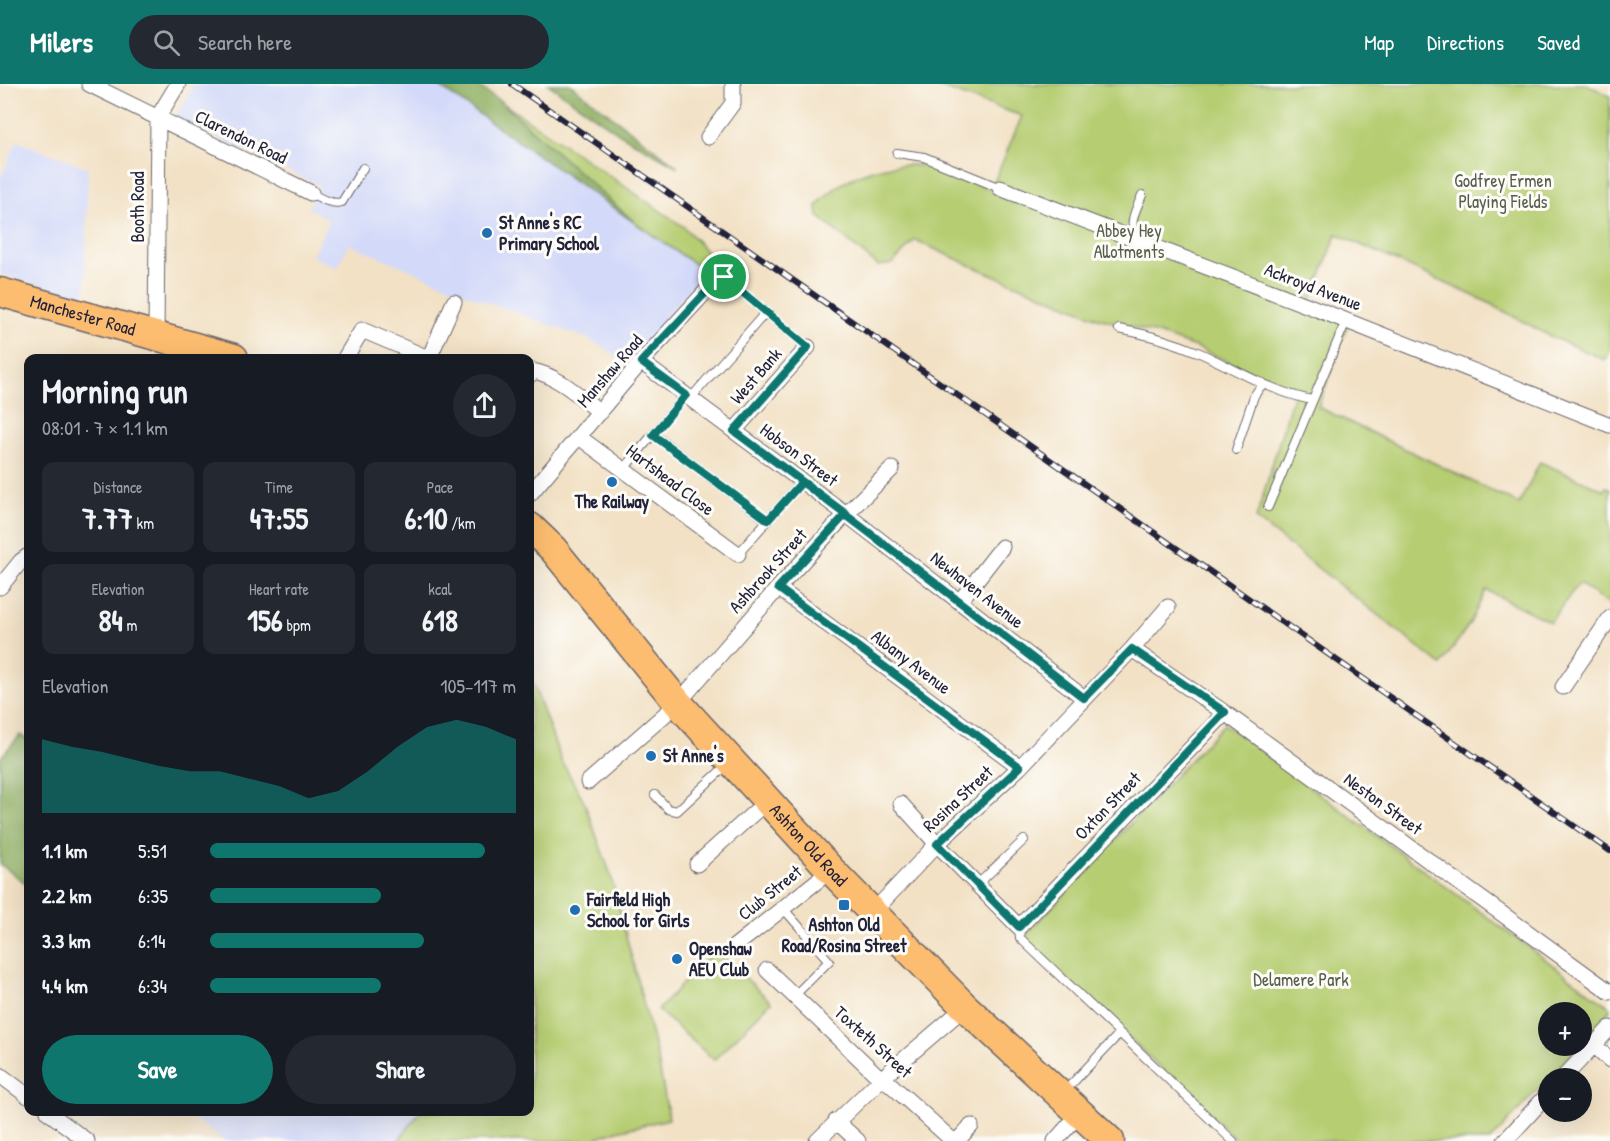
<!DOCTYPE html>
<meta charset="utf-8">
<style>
:root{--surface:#171b24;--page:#242831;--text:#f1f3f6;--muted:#9ea1a6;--accent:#0f766e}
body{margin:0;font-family:"Patrick Hand",sans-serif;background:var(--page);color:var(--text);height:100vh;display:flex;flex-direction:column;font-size:22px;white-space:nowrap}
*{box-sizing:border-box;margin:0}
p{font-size:20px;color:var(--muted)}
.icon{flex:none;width:33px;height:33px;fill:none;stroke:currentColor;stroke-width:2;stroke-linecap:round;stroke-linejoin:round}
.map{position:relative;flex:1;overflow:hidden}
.panel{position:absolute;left:24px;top:270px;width:510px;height:762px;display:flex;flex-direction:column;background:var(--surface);border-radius:12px;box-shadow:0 6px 24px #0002}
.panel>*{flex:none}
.fabs{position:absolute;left:1538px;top:918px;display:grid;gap:12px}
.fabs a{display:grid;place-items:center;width:54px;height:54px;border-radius:50%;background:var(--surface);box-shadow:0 6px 24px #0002;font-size:30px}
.pin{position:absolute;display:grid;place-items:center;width:51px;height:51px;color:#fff;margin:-26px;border:3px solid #fff;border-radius:50%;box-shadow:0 2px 6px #0007}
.round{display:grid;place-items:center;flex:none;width:63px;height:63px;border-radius:32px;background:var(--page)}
.summary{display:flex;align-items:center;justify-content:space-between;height:102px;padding:0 18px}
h1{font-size:33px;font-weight:700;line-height:45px}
.stats{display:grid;grid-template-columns:repeat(3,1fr);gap:9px;height:102px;padding:6px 18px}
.stats div{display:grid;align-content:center;border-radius:12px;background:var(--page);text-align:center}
.stats b{font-size:30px;font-weight:700}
.stats small{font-size:16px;font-weight:400}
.stats p{font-size:16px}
.chart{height:168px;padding:12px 18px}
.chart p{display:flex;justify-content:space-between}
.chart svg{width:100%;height:108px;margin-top:6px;fill:var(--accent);opacity:.7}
.cta{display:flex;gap:12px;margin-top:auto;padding:12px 18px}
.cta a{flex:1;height:69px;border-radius:36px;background:var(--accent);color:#fff;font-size:24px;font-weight:700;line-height:69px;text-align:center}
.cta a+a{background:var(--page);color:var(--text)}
ul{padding:0 18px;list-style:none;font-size:20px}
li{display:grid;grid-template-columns:96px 72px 1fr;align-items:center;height:45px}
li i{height:15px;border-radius:8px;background:var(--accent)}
header{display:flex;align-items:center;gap:36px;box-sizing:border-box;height:84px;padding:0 30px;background:var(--accent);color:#fff}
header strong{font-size:28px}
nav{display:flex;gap:33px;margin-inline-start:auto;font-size:21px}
.search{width:420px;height:54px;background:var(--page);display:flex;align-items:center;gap:15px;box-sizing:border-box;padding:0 21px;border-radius:33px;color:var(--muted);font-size:22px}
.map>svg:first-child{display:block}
.built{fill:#d3d9f9}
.green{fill:#b6cd72;stroke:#6c7856;stroke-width:1.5}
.forest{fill:#90b064;stroke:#596950;stroke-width:1.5}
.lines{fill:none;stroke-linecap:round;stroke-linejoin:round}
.lane-casing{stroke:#6b656b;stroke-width:10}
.street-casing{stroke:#6b656b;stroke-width:17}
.highway-casing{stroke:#6b656b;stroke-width:31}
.lane{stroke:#fff;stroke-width:8}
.street{stroke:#fff;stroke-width:15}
.highway{stroke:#fcbd6f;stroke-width:28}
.rail-casing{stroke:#22223b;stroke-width:6}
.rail{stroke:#fdfcf7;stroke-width:4;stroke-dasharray:11;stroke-linecap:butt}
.route-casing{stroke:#fff;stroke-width:12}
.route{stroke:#0f766e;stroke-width:8}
.poi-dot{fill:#1f6fb2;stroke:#fdfcf7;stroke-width:2}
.labels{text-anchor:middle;stroke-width:6;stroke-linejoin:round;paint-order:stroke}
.street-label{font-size:18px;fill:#22223b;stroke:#fdfcf7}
.park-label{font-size:18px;fill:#565e4e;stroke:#fdfcf7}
.poi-label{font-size:18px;font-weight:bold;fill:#22223b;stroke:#fdfcf7;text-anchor:start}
</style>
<header>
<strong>Milers</strong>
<div class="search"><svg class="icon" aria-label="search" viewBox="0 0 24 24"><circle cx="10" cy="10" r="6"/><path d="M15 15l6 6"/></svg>Search here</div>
<nav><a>Map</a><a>Directions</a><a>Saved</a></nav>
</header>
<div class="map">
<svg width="1610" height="1057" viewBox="0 0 1610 1057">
<rect width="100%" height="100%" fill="#fdfcf7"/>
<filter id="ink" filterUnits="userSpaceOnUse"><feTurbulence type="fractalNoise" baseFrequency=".0167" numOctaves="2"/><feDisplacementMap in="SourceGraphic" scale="12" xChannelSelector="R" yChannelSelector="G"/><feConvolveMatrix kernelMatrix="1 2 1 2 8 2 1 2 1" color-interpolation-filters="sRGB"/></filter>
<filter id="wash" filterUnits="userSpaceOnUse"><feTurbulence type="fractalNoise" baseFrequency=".008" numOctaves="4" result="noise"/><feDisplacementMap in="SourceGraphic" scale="24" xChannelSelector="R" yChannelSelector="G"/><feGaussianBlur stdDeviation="1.35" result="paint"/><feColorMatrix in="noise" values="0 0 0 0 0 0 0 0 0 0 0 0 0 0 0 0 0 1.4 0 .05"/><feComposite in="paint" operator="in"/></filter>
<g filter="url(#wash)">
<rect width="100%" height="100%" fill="#f2e1c5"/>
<!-- built -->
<path class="built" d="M 194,0 L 436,0 L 705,187 L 625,281 L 609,266 L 588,255 L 481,216 L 349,160 L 337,184 L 312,172 L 329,136 L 308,124 L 320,102 L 175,34 Z
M 17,57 L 88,84 L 85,214 L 0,190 L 0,95 Z
M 185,1028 L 420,1028 L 398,1057 L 224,1057 Z"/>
<!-- green -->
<path class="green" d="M 931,0 L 1587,0 L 1610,12 L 1610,268 L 1605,276 L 1548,251 L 1487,218 L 1337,150 L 1308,224 L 1348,240 L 1318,323 L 1519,420 L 1540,378 L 1604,406 L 1606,403 L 1610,404 L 1610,518 L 1608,520 L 1579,499 L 1550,538 L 1486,506 L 1470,539 L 1441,581 L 1256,435 L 1294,308 L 1198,264 L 1158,250 L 1098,234 L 976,184 L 915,156 L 892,180 L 878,182 L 818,132 L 817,122 C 842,90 891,75 930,83 C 951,87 971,98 991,105 L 1022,32 Z
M 500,17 L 684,143 L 709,170 L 705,187 L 635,139 Z
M 530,591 L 561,676 L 583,715 L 610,789 L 658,976 L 669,1035 L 613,1048 L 598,1053 L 599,1057 L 398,1057 L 420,1028 L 530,1028 Z
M 1224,640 L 1610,923 L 1610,926 L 1581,958 L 1581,928 L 1548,928 L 1548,962 L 1578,962 L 1490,1057 L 1238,1057 L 1023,854 Z
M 715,865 L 771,918 L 714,976 L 658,926 Z"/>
<!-- forest -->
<path class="forest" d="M 436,0 L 475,0 L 500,17 L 635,139 Z
M 548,0 L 570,0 L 678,83 L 620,50 Z
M 20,651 L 28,656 L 28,801 L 0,780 L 0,674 Z"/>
</g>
<g filter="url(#ink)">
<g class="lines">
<!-- lane casing -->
<g class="lane-casing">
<path id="lane" d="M 897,69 L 924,73 L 1000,104
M 311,109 C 320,114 331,121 342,118 L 363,84
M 1139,155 C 1126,140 1136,127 1142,111
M 721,191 L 808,263
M 1119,245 C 1146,250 1174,258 1200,269 C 1237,286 1272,308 1312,316
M 690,315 L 766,228
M 653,350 L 768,437
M 1236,366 L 1254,312 L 1263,299
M 623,386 L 686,311
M 1268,423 L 1346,237
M 738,470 L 802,397
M 655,711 L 668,725 L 677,727 L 728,680
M 977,801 L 1024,756
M 783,824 L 829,877 L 794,912
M 1019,843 L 1020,854 L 1233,1057
M 1064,1008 L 1119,950"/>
</g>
<!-- street casing -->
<g class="street-casing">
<path id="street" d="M 89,0 L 311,109
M 708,53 L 733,19 L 733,0
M 1000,104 L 1309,222 L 1610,341
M 156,253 L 158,33 L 178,0
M 345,274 L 362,246 L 428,274
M 429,274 L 454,218
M 641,278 L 846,430 L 1084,614
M 530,291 L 533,287 C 559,292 580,313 600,328
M 734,347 L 808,263
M 579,353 L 738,470
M 530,410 L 641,278 L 721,191
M 0,503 L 21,477 L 28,472
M 778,504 L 1020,683
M 960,517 L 1002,463
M 1132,565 L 1225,629 L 1610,908
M 1563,603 L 1610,534
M 588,698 L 678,619 L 778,504 L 846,430 L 892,385
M 901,720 L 937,760 L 1019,843 L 1225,629
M 697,780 L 767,717
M 872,829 L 937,760 L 1020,683 L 1132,565 L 1168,523
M 734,863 L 831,786
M 767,886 L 881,995 L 889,999 L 953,1057
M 1594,961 L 1610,976
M 0,991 L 28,1012
M 1563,994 L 1610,944
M 48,1028 L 87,1057
M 836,1037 L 858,1057
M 817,1057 L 881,995 L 965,923
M 957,1057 L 971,1042
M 1055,1057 L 1080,1029
M 1505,1057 L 1548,1010"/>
</g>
<!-- highway casing -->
<g class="highway-casing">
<g id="highway">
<path id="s1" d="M 0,208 L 234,274"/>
<path id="s2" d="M 530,443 L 553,465 L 678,619 L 831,786 L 965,923 L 1110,1057"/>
</g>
</g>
<!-- lane -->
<use href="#lane" class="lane"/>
<!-- street -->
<use href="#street" class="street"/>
<!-- highway -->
<use href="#highway" class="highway"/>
<!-- rail casing -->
<g class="rail-casing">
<path id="rail" d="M 512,0 L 1610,767"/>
</g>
<!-- rail -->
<use href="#rail" class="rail"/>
</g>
</g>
<g class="lines" filter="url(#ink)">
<!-- route casing -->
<g class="route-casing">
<path id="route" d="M 724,193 L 808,263 L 734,347 L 846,430 L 778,504 L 1020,683 L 937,760 L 1019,843 L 1225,628 L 1132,565 L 1084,614 C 990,541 897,469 802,398 L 768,436 L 653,351 L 686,311 L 641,278 L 722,191 L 724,193"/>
</g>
<!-- route -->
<use href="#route" class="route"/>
</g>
<!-- markers -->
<g class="poi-dot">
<circle cx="487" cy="149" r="6"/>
<circle cx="612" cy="398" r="6"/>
<circle cx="651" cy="672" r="6"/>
<rect x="838" y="815" width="12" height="12" rx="3"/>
<circle cx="575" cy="826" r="6"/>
<circle cx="677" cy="875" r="6"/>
</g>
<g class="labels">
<!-- street labels -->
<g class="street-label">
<text transform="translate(241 53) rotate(26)" y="6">Clarendon Road</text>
<text transform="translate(138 123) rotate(-90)" y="6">Booth Road</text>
<text transform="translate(1313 203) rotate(21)" y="6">Ackroyd Avenue</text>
<text dy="6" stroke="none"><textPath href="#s1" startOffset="86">Manchester Road</textPath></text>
<text transform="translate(610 287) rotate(-49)" y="6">Manshaw Road</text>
<text transform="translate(756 292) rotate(-49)" y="6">West Bank</text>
<text transform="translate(799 371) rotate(37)" y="6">Hobson Street</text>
<text transform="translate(670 396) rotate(37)" y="6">Hartshead Close</text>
<text transform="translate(768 487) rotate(-48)" y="6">Ashbrook Street</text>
<text transform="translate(977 506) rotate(38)" y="6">Newhaven Avenue</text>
<text transform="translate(911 578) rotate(37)" y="6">Albany Avenue</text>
<text transform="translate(958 715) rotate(-43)" y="6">Rosina Street</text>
<text transform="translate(1383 720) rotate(36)" y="6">Neston Street</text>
<text transform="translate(1108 722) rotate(-46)" y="6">Oxton Street</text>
<text dy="6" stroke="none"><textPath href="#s2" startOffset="423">Ashton Old Road</textPath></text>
<text transform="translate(770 809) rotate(-39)" y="6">Club Street</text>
<text transform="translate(873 958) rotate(42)" y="6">Toxteth Street</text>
</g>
<!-- park labels -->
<g class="park-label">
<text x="1503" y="103">Godfrey Ermen<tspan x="1503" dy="21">Playing Fields</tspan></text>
<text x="1129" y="153">Abbey Hey<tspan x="1129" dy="21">Allotments</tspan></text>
<text x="1301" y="902">Delamere Park</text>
</g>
<!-- poi labels -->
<g class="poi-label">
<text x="499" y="145">St Anne's RC<tspan x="499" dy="21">Primary School</tspan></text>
<text x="612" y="424" text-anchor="middle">The Railway</text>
<text x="663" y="678">St Anne's</text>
<text x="587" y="822">Fairfield High<tspan x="587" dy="21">School for Girls</tspan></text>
<text x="844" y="847" text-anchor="middle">Ashton Old<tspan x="844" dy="21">Road/Rosina Street</tspan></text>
<text x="689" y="871">Openshaw<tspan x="689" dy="21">AEU Club</tspan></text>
</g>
</g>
</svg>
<div class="fabs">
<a>+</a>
<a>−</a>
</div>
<div class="pin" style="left:724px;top:193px;background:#1e9e55"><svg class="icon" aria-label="arrive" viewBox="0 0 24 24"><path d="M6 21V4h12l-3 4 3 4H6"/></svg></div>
<section class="panel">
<div class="summary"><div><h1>Morning run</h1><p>08:01 · 7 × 1.1 km</p></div><a class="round"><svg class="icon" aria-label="share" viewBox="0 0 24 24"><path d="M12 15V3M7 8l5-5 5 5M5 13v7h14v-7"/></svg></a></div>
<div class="stats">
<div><p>Distance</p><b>7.77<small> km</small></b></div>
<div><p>Time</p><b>47:55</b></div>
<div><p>Pace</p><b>6:10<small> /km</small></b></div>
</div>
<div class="stats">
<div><p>Elevation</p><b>84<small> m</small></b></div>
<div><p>Heart rate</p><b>156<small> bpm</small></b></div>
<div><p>kcal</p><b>618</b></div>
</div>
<div class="chart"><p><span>Elevation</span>105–117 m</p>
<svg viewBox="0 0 160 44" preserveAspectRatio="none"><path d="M0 44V14L10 17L20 19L30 22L40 25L50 27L60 27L70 30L80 33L90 38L100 35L110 27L120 17L130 9L140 6L150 9L160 14V44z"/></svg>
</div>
<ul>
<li><b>1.1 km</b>5:51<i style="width:90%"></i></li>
<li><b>2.2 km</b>6:35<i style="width:56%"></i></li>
<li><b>3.3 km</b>6:14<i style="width:70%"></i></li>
<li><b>4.4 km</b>6:34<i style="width:56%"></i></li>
</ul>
<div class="cta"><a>Save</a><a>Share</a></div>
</section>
</div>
